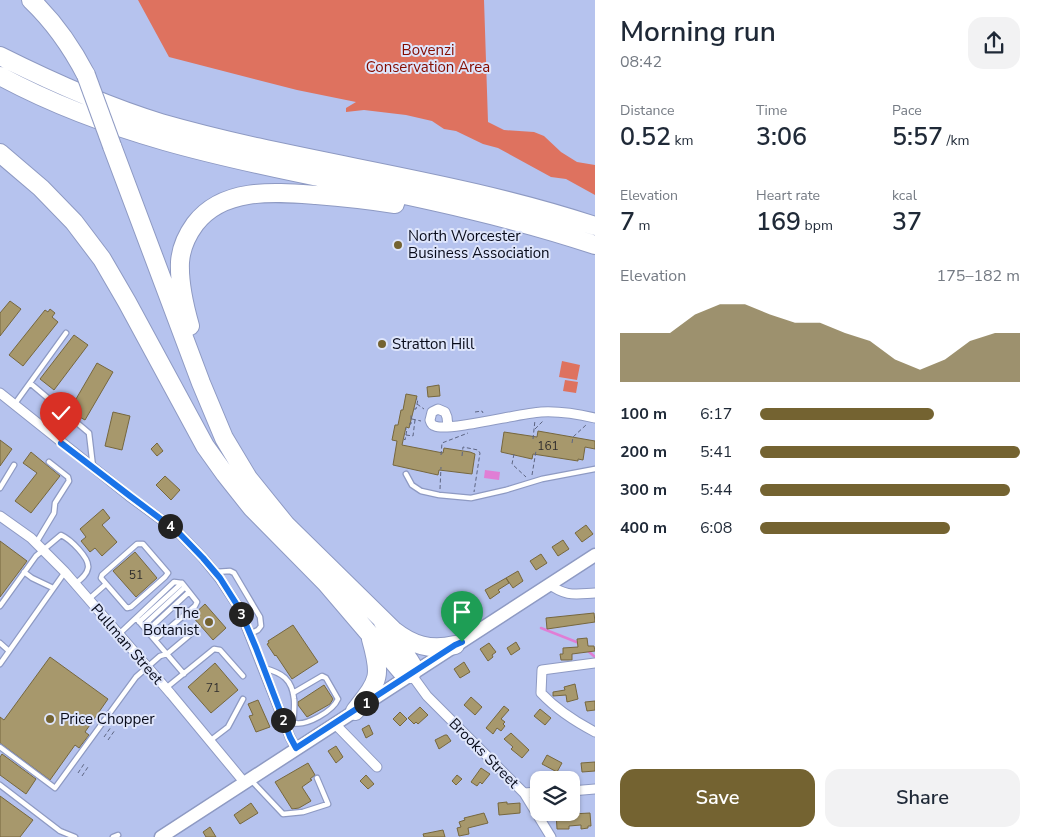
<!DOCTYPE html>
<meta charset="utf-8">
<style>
:root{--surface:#fff;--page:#f2f2f3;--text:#1f2937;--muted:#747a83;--accent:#746331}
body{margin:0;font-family:"Nunito Sans",sans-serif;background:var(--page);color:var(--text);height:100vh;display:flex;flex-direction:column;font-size:19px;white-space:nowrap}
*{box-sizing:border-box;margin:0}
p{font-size:16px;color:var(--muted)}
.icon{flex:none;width:28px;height:28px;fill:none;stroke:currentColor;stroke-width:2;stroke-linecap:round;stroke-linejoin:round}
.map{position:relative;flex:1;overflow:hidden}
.drawer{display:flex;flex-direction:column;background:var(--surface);width:450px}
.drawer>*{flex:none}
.fabs{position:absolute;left:530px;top:771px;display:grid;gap:10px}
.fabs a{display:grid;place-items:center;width:50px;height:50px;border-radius:10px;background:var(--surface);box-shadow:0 1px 4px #0004;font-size:25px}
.pin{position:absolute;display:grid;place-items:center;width:42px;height:42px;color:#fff;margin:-51px -21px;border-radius:50% 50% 50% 0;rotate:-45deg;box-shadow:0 0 5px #0007}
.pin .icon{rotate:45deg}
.km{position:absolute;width:25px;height:25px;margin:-12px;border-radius:50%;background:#222;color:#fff;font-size:14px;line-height:25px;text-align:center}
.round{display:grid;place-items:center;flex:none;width:52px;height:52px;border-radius:15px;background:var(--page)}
.summary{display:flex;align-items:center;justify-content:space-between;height:85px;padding:0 25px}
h1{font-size:28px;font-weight:600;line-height:38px}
.stats{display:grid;grid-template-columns:repeat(3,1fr);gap:8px;height:85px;padding:5px 25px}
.stats div{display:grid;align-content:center}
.stats b{font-size:25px;font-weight:600}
.stats small{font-size:14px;font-weight:400}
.stats p{font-size:14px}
.chart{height:140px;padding:10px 25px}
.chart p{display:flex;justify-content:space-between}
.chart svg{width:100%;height:90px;margin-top:5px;fill:var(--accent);opacity:.7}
.action{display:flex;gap:10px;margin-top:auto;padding:10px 25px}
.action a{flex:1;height:58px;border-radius:15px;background:var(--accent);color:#fff;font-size:20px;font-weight:600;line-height:58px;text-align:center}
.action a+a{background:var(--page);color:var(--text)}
ul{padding:0 25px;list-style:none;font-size:16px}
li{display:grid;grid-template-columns:80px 60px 1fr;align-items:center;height:38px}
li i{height:12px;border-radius:6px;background:var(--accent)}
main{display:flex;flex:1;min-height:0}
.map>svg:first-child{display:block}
.green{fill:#de725f}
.water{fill:#e07ed5}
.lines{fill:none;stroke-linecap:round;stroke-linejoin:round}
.stream{stroke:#e07ed5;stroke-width:2.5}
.building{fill:#a7986c;stroke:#76673e}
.service-casing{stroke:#8e9ac3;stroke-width:7}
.minor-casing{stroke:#8e9ac3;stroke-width:11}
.secondary-casing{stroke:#8e9ac3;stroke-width:15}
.motorway-casing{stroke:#8e9ac3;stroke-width:20}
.path{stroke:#5d6582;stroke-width:1;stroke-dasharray:4 2.5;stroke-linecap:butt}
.service{stroke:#fff;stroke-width:4.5}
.minor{stroke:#fff;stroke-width:9}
.secondary{stroke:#fff;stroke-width:12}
.motorway{stroke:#fff;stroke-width:18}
.motorway-bridge-casing{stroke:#8e9ac3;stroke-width:20;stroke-linecap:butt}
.motorway-bridge{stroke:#fff;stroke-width:18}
.route-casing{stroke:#fff;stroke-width:10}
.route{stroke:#1a73e8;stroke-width:6}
.poi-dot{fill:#746331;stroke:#dee5fb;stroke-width:2}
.labels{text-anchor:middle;stroke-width:4;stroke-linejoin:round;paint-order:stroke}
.number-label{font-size:12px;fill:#302e2e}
.park-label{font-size:15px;fill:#840c00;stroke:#dee5fb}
.poi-label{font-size:15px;fill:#080b1a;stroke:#dee5fb;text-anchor:start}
.street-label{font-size:15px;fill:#080b1a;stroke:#dee5fb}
</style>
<main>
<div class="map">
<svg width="595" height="837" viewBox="0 0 595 837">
<rect width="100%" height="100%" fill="#b6c3ee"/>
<!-- green -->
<path class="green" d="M 138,0 L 484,0 L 488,122 L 504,130 L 534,132 L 544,136 L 561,152 L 577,162 L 595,165 L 595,195 L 566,179 L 551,177 L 498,148 L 483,144 L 456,131 L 444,129 L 432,121 L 406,115 L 364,110 L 346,112 L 346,108 L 356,102 L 297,90 L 169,57 Z
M 562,361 L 580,365 L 577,380 L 559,377 Z
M 565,380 L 578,382 L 576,393 L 563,391 Z"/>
<!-- water -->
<path class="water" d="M 485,470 L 500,472 L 499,480 L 484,478 Z"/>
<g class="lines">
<!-- stream -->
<path class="stream" d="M 541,628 L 579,643
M 588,651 L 595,657"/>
</g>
<!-- building -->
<path class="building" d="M 10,301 L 21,309 L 0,336 L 0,313 Z
M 50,309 L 55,313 L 52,317 L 58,322 L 23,366 L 9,355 L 45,310 L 48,312 Z
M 74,335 L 88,345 L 54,390 L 40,379 Z
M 97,363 L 113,372 L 85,420 L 69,411 Z
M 439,385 L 440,396 L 428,397 L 427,387 Z
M 406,394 L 417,396 L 409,428 L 406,427 L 402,445 L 443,453 L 444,448 L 470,452 L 475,454 L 472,474 L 439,470 L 438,475 L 393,465 L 397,441 L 392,440 L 395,425 L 398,425 L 401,410 L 403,410 Z
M 113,412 L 130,416 L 122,450 L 105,446 Z
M 538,431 L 595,441 L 595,449 L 585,447 L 583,460 L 578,459 L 578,461 L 533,454 L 532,459 L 501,452 L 504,432 L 537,437 Z
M 0,440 L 12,449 L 0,466 Z
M 157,443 L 163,451 L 157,456 L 151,449 Z
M 31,452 L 60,476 L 31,513 L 15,501 L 37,473 L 23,463 Z
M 165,476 L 180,490 L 171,500 L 156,485 Z
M 103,509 L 110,518 L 102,525 L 117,542 L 102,556 L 95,548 L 90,552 L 81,541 L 86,537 L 80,529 Z
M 586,525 L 593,534 L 582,542 L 575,533 Z
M 563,540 L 569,549 L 558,556 L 552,547 Z
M 0,541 L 27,561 L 0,597 Z
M 135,552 L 157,578 L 136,597 L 113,571 Z
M 541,554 L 547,563 L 536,570 L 530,561 Z
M 518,571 L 523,581 L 513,588 L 506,578 Z
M 506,578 L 509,583 L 498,590 L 500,592 L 490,599 L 485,590 Z
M 470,598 L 476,607 L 465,615 L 459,605 Z
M 205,604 L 226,628 L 213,640 L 192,616 Z
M 594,613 L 595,622 L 547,629 L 546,618 Z
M 293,625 L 318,662 L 292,679 L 276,655 L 275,656 L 267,644 L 269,643 L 268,641 Z
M 587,638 L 588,646 L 594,646 L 595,651 L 572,654 L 572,660 L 561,660 L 560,654 L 563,654 L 563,648 L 578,647 L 577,639 Z
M 516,642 L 520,649 L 511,655 L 507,648 Z
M 489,643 L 496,652 L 492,655 L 493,657 L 488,661 L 480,649 Z
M 50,657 L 108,699 L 85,732 L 89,735 L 79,748 L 75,745 L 50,780 L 0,743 L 0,717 L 4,720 Z
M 464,662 L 470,672 L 460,678 L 454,669 Z
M 215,663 L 238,690 L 211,713 L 188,687 Z
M 575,684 L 578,699 L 567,702 L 566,695 L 553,696 L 553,692 L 565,690 L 564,687 Z
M 324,685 L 333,699 L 330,704 L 307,717 L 298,705 L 298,702 Z
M 471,697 L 482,707 L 475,715 L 464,705 Z
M 258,700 L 270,727 L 256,732 L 249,716 L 253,715 L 248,704 Z
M 595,701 L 595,710 L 587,711 L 585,702 Z
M 504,706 L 509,710 L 501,719 L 505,722 L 503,724 L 505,726 L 501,731 L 497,728 L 493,734 L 486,728 Z
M 420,707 L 428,715 L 418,724 L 416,722 L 414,724 L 408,718 Z
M 540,709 L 551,718 L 545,725 L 534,716 Z
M 400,712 L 407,719 L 400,726 L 393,719 Z
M 369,725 L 373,734 L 366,738 L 362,729 Z
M 511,733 L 529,750 L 522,758 L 511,749 L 513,747 L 504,739 Z
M 445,735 L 447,735 L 451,741 L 439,749 L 435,740 Z
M 336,746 L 343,757 L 336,763 L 328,751 Z
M 2,754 L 36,779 L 26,794 L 0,775 L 0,757 Z
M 547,755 L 562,763 L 557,772 L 542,764 Z
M 595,762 L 595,771 L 582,772 L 581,763 Z
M 308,763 L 315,775 L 310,779 L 312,780 L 302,787 L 311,801 L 299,808 L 292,809 L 275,782 Z
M 481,768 L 490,774 L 482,784 L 480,782 L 477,786 L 471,782 Z
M 366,775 L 374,784 L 368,789 L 360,781 Z
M 457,775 L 462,779 L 456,785 L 452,781 Z
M 0,796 L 33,820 L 20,837 L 0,837 Z
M 507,802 L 507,804 L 520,803 L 520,813 L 499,815 L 498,803 Z
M 251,803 L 258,813 L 240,824 L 234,815 Z
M 556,812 L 572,812 L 572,814 L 590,813 L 591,826 L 588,826 L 588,828 L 581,829 L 581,825 L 569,826 L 569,829 L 557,829 Z
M 484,813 L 488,823 L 468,828 L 469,834 L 459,836 L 457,828 L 461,827 L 459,822 L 465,820 L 464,818 Z
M 210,827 L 216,837 L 206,837 L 203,832 Z
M 443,830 L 445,837 L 424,837 L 423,834 Z"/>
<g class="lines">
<!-- service casing -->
<g class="service-casing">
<path id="service" d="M 30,383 L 89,433 L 93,467
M 14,405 L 66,333
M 406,474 L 412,485 L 421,491 L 439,495 L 471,498 L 506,490 L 542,479 L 595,469
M 0,488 L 14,465
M 36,543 L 54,513 L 55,503 L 69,481 L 68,477 L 49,462
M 137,544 L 143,544 L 168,573 L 165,577 L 131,607 L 127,608 L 101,578 L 102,575 Z
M 24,572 L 32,578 L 53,588
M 215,572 L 230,571 L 234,573 L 260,617 L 261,626 L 258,630 L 250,634
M 89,599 L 106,584
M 0,606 L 36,556 L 61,535 C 70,539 90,558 88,568 C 87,575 80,580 75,584
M 139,622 L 182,583
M 143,626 L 185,587
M 147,631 L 189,592
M 119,634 L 136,618
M 155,640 L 195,606 L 197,602 L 182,583 L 174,582 L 136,618 L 184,674
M 0,643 L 9,651
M 0,664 L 65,572
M 264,668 C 282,673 292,679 294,699 C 295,707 293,715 294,723 C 307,726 333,711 338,699 L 326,678 L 322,676 L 293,693
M 166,688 L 214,649 L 220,650 L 243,676
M 211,740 L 228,727 L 243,699
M 0,747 L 55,788 L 136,677 L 160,656 L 167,654 L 192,633
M 251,780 L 283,814 L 303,812 L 328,804 L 317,778
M 0,785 L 60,831 L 75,837
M 113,837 L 118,835"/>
</g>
<!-- minor casing -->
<g class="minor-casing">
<path id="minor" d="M 0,393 L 129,496 L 178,532 L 203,558 L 220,579 L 239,608 L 290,737 L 296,748
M 448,427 L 447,417 L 445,412 L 438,409 L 432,412 L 430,420 C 431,423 431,425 435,426 C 448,432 520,413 541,412 C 559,411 578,414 595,418
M 0,516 L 31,538 L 65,572 L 171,694 L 244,782
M 549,584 C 566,597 575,594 595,593
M 595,663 L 542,670 L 541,693 C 557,710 574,721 595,732
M 411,674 L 427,696 L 524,793 L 551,837
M 335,724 L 377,767
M 571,791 L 595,789
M 524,793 L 539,792"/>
</g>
<!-- secondary casing -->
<g class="secondary-casing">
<path id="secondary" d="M 161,837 L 595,555"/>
</g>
<!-- motorway casing -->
<g class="motorway-casing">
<path id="motorway" d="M 31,0 C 54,22 71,46 86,75
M 0,56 C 52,82 105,106 161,123 C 304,164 453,179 595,226
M 0,76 C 105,133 223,158 338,181 C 425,199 511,217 595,245
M 112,146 L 201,383 L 224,438 L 248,478 L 286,525 L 393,630 C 412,645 430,651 455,645
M 0,153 L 41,188 L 74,222 L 102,259 L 127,302 L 205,446 L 225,474 L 252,508 L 326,583 L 402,672 L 411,674 L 412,665 L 409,660 L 383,622
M 190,326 C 184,305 179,284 180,262 C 181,248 187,235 195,224 C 223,187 275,192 316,195 C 342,197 369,200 395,204
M 355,711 C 379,680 382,678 371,639"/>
</g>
<!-- path -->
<path class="path" d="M 417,404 L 424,409
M 414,409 L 416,409 L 418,399 L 416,399
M 475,412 L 482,411 L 483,413
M 412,419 L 421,421
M 409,424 L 411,424 L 411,414
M 535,429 L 544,420
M 406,435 L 413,436 L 415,420
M 404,439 L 405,440 L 407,429 L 405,429
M 533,439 L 535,420
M 572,443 L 573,437 L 586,425
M 514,454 L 512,464 L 526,477
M 441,455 L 442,443 L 468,433
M 462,456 L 463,447 L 478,450 L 480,453 L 474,492
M 532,475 L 536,451
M 440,489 L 441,467
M 104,737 L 111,727
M 108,740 L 115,730
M 78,773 L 84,764
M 82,776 L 88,767"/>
<!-- service -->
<use href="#service" class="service"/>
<!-- minor -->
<use href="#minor" class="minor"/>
<!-- secondary -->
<use href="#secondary" class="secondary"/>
<!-- motorway -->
<use href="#motorway" class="motorway"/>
<!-- motorway-bridge casing -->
<g class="motorway-bridge-casing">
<path id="motorway-bridge" d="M 86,75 L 112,146"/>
</g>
<!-- motorway-bridge -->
<use href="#motorway-bridge" class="motorway-bridge"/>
</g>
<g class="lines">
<!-- route casing -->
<g class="route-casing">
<path id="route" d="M 61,443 L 130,496 L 178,532 L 203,558 L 220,578 L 239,608 L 256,648 L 290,737 L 296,748 L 455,645 L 462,642"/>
</g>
<!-- route -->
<use href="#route" class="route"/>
</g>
<!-- markers -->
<g class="poi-dot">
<circle cx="398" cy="245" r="5"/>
<circle cx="382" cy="344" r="5"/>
<circle cx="209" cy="622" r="5"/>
<circle cx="50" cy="719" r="5"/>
</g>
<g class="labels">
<!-- number labels -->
<g class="number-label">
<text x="548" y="450">161</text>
<text x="136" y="579">51</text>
<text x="213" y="692">71</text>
</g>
<!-- park labels -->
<g class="park-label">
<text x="428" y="55">Bovenzi<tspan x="428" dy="17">Conservation Area</tspan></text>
</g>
<!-- poi labels -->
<g class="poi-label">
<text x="408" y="241">North Worcester<tspan x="408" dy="17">Business Association</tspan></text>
<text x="392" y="349">Stratton Hill</text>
<text x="199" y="618" text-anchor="end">The<tspan x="199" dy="17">Botanist</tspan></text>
<text x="60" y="724">Price Chopper</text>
</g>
<!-- street labels -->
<g class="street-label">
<text transform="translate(127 644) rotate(49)" y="5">Pullman Street</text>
<text transform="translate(484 753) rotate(45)" y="5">Brooks Street</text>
</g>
</g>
</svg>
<div class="fabs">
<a><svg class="icon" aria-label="layers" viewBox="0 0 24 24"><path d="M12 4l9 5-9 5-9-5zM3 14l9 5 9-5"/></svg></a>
</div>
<div class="pin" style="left:462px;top:642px;background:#1e9e55"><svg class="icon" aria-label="arrive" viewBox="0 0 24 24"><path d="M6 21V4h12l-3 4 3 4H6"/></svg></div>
<div class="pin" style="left:61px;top:443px;background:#d93025"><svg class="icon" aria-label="check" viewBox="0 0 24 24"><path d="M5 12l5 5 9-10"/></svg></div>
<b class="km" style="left:366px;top:703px">1</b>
<b class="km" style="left:283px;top:720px">2</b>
<b class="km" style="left:241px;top:614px">3</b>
<b class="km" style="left:170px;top:526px">4</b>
</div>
<section class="drawer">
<div class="summary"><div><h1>Morning run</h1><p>08:42</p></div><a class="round"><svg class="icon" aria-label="share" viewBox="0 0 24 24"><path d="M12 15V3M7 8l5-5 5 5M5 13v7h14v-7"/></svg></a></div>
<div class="stats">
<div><p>Distance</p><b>0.52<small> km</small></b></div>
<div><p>Time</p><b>3:06</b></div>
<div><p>Pace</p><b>5:57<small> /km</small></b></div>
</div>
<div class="stats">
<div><p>Elevation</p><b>7<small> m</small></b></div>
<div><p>Heart rate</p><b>169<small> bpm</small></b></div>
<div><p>kcal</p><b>37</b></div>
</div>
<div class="chart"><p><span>Elevation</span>175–182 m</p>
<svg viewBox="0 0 160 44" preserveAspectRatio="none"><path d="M0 44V20L10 20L20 20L30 11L40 6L50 6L60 11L70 15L80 15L90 20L100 24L110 33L120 38L130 33L140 24L150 20L160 20V44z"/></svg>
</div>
<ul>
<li><b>100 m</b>6:17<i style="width:67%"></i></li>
<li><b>200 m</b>5:41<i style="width:100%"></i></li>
<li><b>300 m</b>5:44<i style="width:96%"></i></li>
<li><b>400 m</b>6:08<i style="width:73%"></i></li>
</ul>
<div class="action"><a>Save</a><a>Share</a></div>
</section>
</main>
